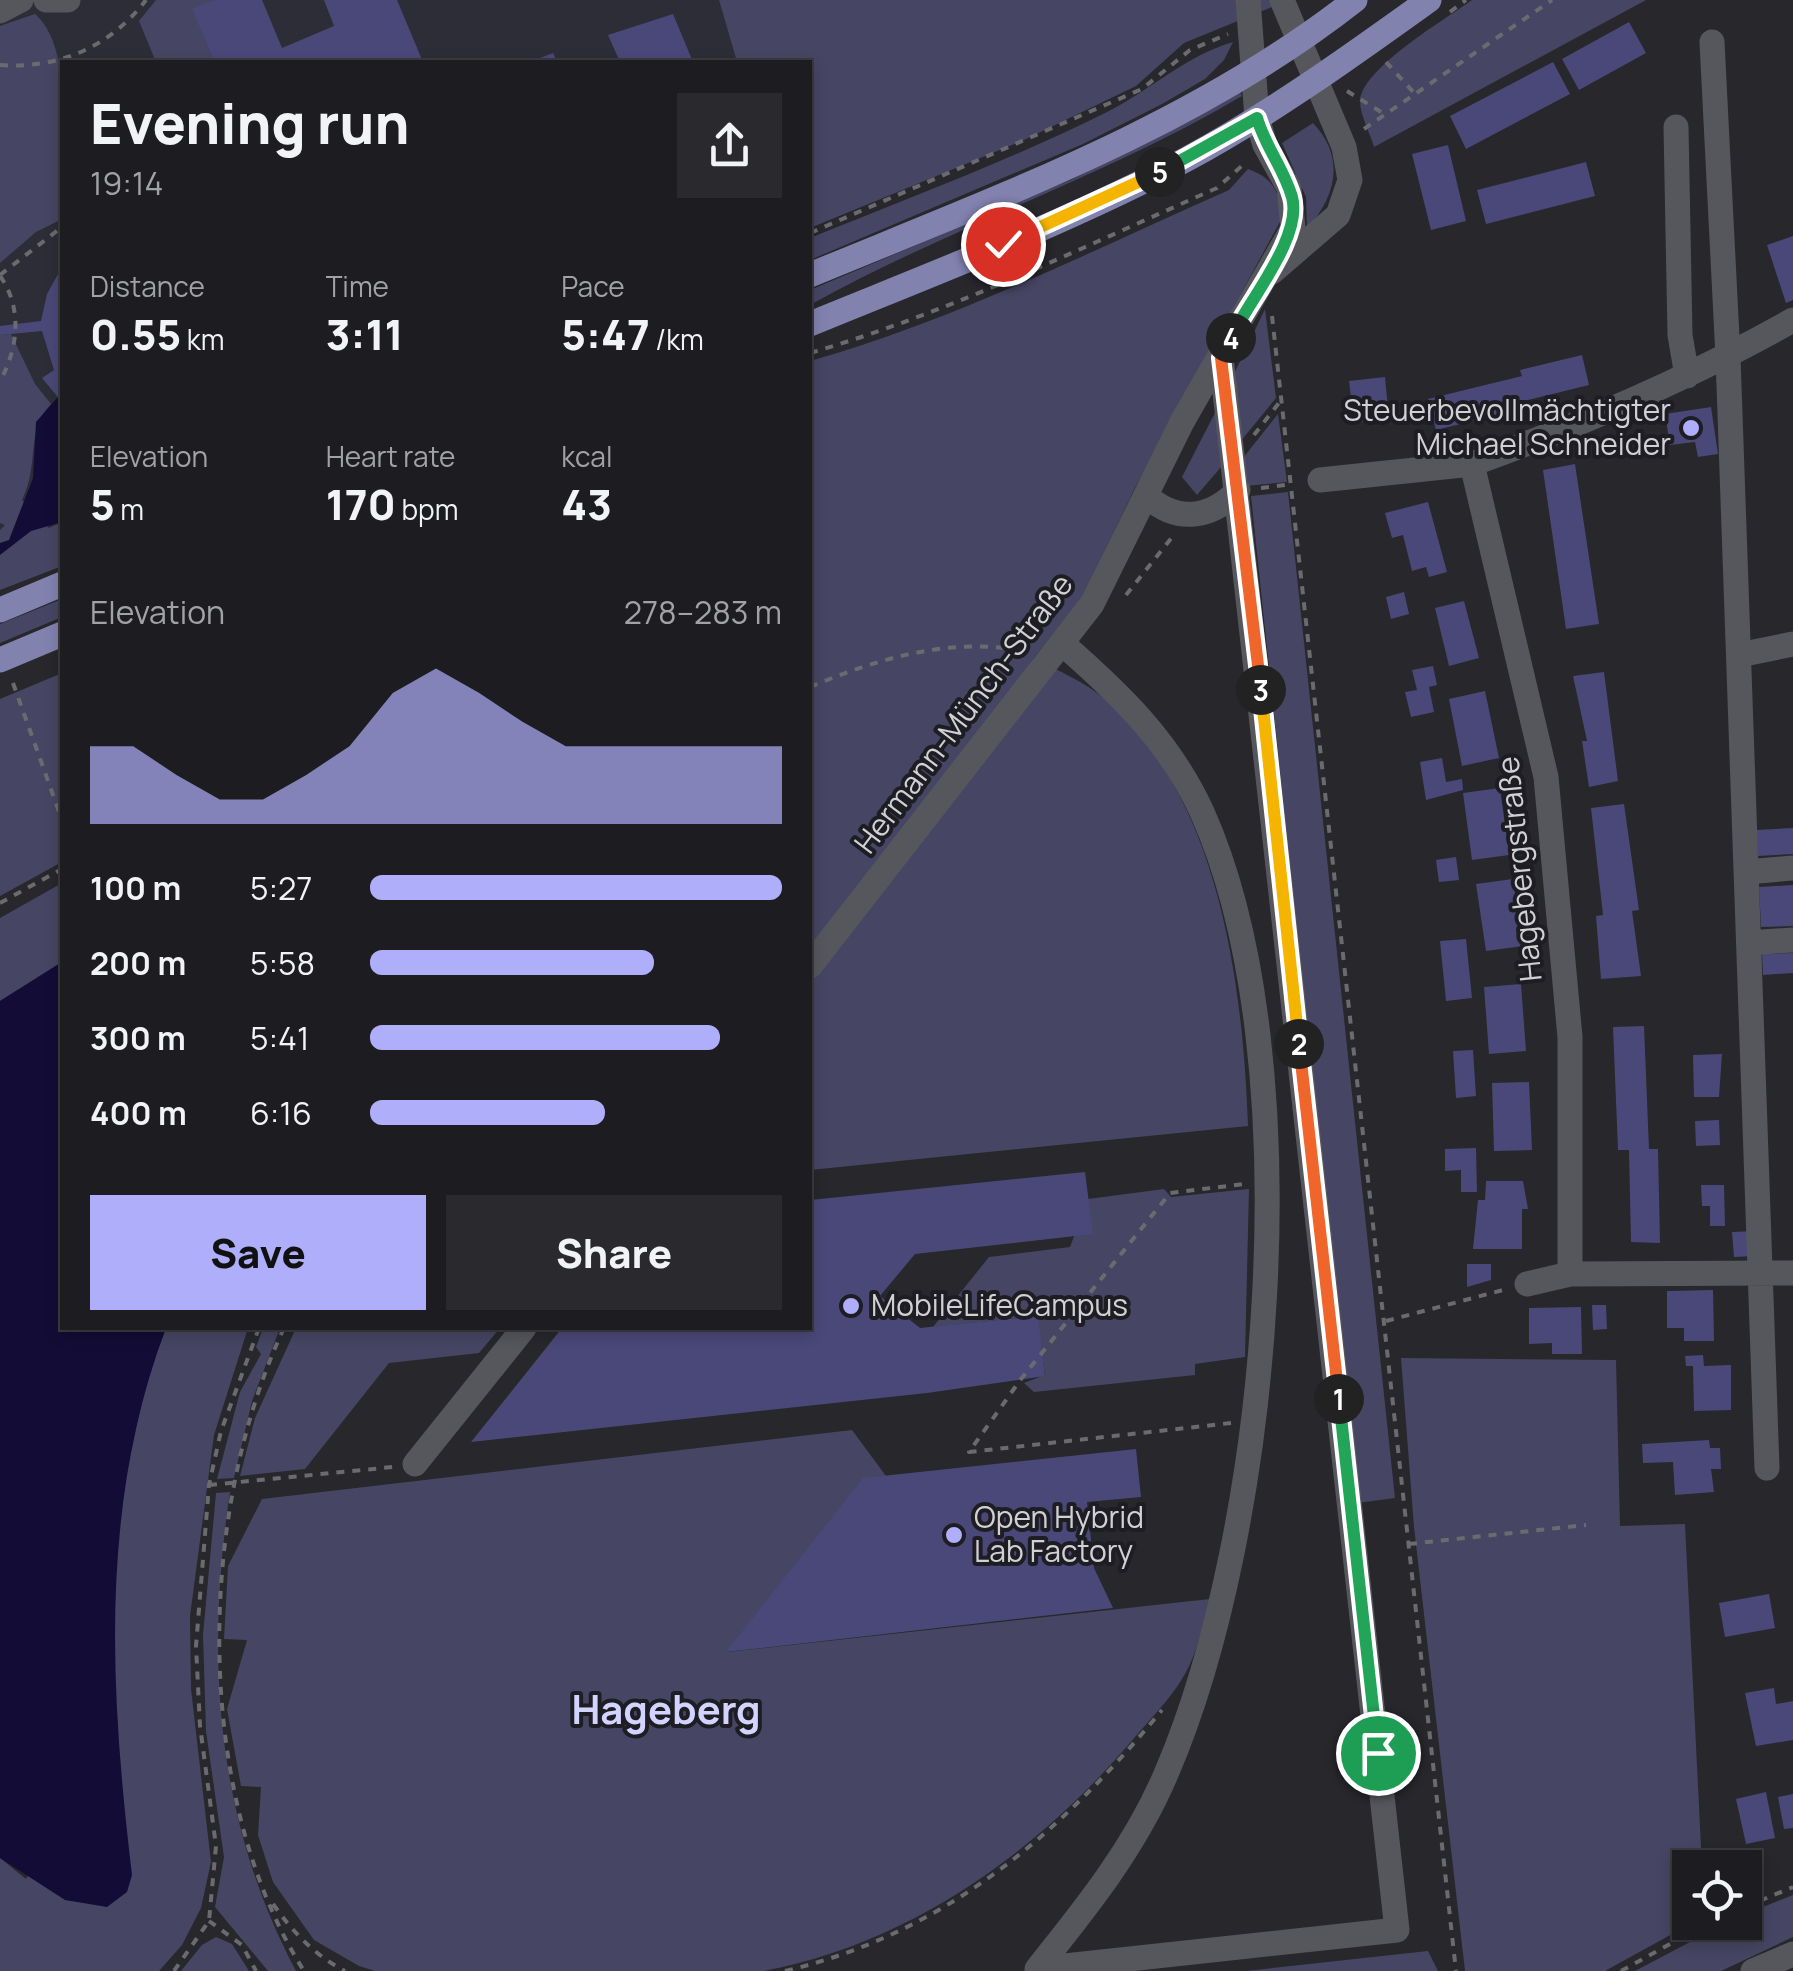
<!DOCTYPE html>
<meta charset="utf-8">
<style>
:root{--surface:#1d1d21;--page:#2a2a2e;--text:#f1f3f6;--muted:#a0a2a5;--line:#3b3b3f;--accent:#afaefa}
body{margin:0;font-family:Manrope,sans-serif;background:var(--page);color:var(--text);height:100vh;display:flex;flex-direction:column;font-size:38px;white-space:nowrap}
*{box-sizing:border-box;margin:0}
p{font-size:32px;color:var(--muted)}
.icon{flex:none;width:55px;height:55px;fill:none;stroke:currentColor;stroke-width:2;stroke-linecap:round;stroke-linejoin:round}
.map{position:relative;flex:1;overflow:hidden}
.drawer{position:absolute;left:60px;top:60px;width:752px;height:1270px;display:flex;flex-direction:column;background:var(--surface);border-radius:0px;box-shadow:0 5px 15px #0003,0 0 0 2px var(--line)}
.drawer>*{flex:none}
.tools{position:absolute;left:1672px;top:1850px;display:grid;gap:20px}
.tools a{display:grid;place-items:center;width:90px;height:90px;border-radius:0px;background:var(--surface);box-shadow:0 5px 15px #0003,0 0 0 2px var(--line);font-size:50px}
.pin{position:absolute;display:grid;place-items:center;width:85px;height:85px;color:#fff;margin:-42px;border:5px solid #fff;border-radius:50%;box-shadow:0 2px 10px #0007}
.km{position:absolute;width:50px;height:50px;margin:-25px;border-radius:50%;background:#222;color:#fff;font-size:28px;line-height:50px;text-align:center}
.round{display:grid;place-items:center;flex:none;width:105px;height:105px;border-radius:0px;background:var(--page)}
.summary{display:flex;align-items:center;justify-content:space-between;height:170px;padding:0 30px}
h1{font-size:55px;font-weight:800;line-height:75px}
.stats{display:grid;grid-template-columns:repeat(3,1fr);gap:15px;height:170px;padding:10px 30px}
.stats div{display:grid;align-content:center}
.stats b{font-size:42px;font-weight:800}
.stats small{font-size:28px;font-weight:400}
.stats p{font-size:28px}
.chart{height:280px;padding:20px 30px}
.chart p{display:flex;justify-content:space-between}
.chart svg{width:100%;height:180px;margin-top:10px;fill:var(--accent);opacity:.7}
.primary-button{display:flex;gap:20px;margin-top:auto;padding:20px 30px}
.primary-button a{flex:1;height:115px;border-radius:0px;background:var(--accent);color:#111;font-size:40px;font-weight:800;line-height:115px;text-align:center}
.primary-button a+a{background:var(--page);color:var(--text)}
ul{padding:0 30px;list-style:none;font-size:32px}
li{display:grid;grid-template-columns:160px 120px 1fr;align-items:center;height:75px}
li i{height:25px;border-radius:12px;background:var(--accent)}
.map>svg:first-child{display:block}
.built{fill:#2d2d38}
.green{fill:#464664}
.water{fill:#130c36}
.building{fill:#4a4878}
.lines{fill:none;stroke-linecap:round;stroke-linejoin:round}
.path{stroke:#6b6b6f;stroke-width:4;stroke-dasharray:8 8;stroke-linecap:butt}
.minor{stroke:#56575d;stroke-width:25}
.major{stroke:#8282af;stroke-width:25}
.split-1-casing{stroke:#fff;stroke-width:20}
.split-2-casing{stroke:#fff;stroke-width:20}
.split-3-casing{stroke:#fff;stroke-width:20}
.split-4-casing{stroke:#fff;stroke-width:20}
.split-5-casing{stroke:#fff;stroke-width:20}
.split-6-casing{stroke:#fff;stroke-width:20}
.split-1{stroke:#22a559;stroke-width:12}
.split-2{stroke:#f0652b;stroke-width:12}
.split-3{stroke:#f5b400;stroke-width:12}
.split-4{stroke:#f0652b;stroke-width:12}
.split-5{stroke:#22a559;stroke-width:12}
.split-6{stroke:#f5b400;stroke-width:12}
.poi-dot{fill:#afaefa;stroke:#1d1d23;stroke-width:4}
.labels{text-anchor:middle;stroke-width:8;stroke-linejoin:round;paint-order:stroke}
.poi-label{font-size:30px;fill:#d1d1d4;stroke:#1d1d23;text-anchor:start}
.street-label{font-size:30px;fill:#d1d1d4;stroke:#1d1d23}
.district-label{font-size:40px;font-weight:bold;fill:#d2d3fe;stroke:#1d1d23}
</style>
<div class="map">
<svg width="1793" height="1971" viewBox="0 0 1793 1971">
<rect width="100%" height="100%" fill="#27272c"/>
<!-- built -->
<path class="built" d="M 0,0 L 719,0 L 737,62 L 62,62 L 62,566 L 0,590 Z"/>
<!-- green -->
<path class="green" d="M 156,0 L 215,0 L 193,10 L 214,62 L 156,62 L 139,21 Z
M 719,0 L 1289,0 L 1184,43 L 1136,86 L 1024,140 L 810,228 L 810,62 L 737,62 Z
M 1472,0 L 1646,0 L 1374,147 C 1370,133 1360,115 1360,101 C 1362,68 1446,19 1472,0 Z
M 35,14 C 76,48 63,167 62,219 L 36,232 L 0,263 L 0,26 Z
M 1233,42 L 1224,60 L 1205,79 L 1162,104 L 1083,144 L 810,260 L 810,238 C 909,198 1011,160 1107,112 C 1151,90 1185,56 1233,42 Z
M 1240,92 L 1242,96 C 1103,178 950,227 810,305 L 810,290 L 1073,179 Z
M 1313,123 C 1346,158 1336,196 1307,229 L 1306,197 L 1282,143 Z
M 1248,169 C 1274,178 1281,194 1281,220 L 1135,488 L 1080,601 L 1033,659 C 1058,670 1085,682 1106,700 C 1220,797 1243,987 1248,1126 L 810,1170 L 810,361 C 955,320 1091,251 1229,190 Z
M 1265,309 L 1276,398 L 1240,442 L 1234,374 Z
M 11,334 L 35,384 L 51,404 C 25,430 40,464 22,500 L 49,528 L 62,522 L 62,566 L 0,590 L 0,530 L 5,525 L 0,523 L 0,335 Z
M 1221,401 L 1228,459 L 1197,495 L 1182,477 Z
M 1278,414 L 1287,482 L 1245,486 L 1243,458 Z
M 1288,492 L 1395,1498 L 1357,1503 L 1251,496 Z
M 62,599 L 62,617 L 0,643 L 0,624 Z
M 62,673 L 62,862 L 0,896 L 0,699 Z
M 62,883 L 62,962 L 0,1001 L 0,918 Z
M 1164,1189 L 1171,1197 L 1249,1189 L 1245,1357 L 1195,1364 L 1195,1375 L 1034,1392 L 1024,1383 L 1045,1375 L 1037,1316 L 933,1327 L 989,1257 L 1070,1247 L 1088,1199 Z
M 166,1328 L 248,1328 L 214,1435 L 190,1616 L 191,1689 L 211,1862 L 201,1908 L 182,1945 L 159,1971 L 0,1971 L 0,1858 L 26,1879 L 115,1734 L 112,1615 L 121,1499 L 147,1377 Z
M 263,1328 L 280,1328 L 252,1401 L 234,1478 L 217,1479 L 240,1392 L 261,1354 L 256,1347 Z
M 296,1328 L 500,1328 L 479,1353 L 389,1363 L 305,1469 L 240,1476 L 255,1418 Z
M 1401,1358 L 1616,1360 L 1620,1526 L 1685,1524 L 1702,1867 L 1690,1868 L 1692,1923 L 1605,1971 L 1465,1971 L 1414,1527 Z
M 852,1430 L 886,1476 L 863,1479 L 727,1652 L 1210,1599 C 1204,1620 1199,1645 1190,1664 C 1178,1691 1154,1715 1135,1737 C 1039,1851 912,1943 763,1971 L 375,1971 L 359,1966 L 314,1940 L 273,1882 L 258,1835 L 261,1787 L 241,1786 L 227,1709 L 247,1640 L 224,1639 L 228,1566 L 262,1499 Z
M 230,1492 C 205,1658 216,1821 296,1971 L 268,1971 L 215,1907 L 224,1857 L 206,1731 L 203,1635 L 216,1493 Z
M 1793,1895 L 1793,1937 L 1721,1971 L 1635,1971 L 1726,1923 L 1745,1922 L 1745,1914 Z
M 216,1937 L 232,1944 L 249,1971 L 181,1971 L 202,1945 Z
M 1428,1951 L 1438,1971 L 1246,1971 Z"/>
<!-- water -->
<path class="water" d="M 57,398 L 62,402 L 62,522 L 31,531 L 0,555 L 0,543 L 9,540 L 33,478 L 36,422 Z
M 62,962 L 62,1328 L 166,1328 C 99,1505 110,1690 132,1875 L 127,1892 L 107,1907 L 65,1900 L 0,1858 L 0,1001 Z"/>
<!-- building -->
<path class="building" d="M 215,0 L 262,0 L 282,48 L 334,26 L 324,0 L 397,0 L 423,62 L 214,62 L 192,9 Z
M 673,14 L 693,62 L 620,62 L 608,35 Z
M 1629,22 L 1646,53 L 1579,90 L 1562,59 Z
M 553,53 L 557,62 L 530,62 Z
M 1553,62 L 1570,94 L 1466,149 L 1450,116 Z
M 1448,145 L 1466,221 L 1431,230 L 1412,154 Z
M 1586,162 L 1595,196 L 1486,224 L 1477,190 Z
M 1793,236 L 1793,300 L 1786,303 L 1767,245 Z
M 62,267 L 62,402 L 42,378 L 54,370 L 42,331 L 0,335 L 0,326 L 41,321 L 47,294 Z
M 1582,355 L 1589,385 L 1528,400 L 1529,407 L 1436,430 L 1428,399 L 1522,376 L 1520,370 Z
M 1385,377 L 1389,419 L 1354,423 L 1349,381 Z
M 1711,407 L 1718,454 L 1698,457 L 1695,442 L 1670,445 L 1665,414 Z
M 1575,464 L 1599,624 L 1566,629 L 1543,470 Z
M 1428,502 L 1447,572 L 1429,577 L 1426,567 L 1412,571 L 1403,535 L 1392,538 L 1385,513 Z
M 1404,592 L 1409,614 L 1391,619 L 1386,597 Z
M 1464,601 L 1479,658 L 1449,666 L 1435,608 Z
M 1433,666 L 1437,685 L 1429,687 L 1434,712 L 1411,717 L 1405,692 L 1417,690 L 1412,670 Z
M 1604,672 L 1618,781 L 1589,787 L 1582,741 L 1587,741 L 1573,676 Z
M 1485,691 L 1499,758 L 1462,766 L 1449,699 Z
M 1442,758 L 1446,782 L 1462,779 L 1463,790 L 1426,800 L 1420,762 Z
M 1500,788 L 1509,855 L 1472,860 L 1463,793 Z
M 1624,804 L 1639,910 L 1632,911 L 1641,976 L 1601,979 L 1596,916 L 1603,915 L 1591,808 Z
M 1793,828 L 1793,854 L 1758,856 L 1756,830 Z
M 1456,857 L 1459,880 L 1439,882 L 1436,860 Z
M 1513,879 L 1523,946 L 1486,951 L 1476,884 Z
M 1793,885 L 1793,926 L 1761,927 L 1759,887 Z
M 1466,939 L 1472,998 L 1446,1001 L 1440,941 Z
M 1793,953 L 1793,973 L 1763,975 L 1762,954 Z
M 1521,984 L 1526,1051 L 1489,1054 L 1484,987 Z
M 1644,1026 L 1649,1149 L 1658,1149 L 1660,1243 L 1631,1242 L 1629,1150 L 1618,1150 L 1613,1027 Z
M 1473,1050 L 1476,1096 L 1456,1098 L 1453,1051 Z
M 1722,1054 L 1719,1097 L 1694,1097 L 1693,1055 Z
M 1529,1082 L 1532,1150 L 1494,1151 L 1492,1083 Z
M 1719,1120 L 1720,1145 L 1696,1146 L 1695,1121 Z
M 1476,1148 L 1477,1192 L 1461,1192 L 1461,1170 L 1445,1171 L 1445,1149 Z
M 1085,1172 L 1093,1234 L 915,1254 L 880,1296 L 920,1328 L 1038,1316 L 1045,1376 L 927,1393 L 471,1442 L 562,1328 L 810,1328 L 810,1200 Z
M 1486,1181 L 1523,1181 L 1528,1209 L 1522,1209 L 1522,1249 L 1473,1249 L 1478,1200 L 1485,1200 Z
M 1701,1185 L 1724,1185 L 1725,1226 L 1710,1226 L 1710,1206 L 1702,1206 Z
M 1755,1231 L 1756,1256 L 1734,1257 L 1732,1232 Z
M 1467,1264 L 1491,1264 L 1491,1280 L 1467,1287 Z
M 1713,1290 L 1714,1341 L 1684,1341 L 1684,1328 L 1667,1328 L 1667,1291 Z
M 1592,1305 L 1606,1305 L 1607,1329 L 1593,1330 Z
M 1581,1307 L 1582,1354 L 1552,1354 L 1552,1343 L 1529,1344 L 1529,1308 Z
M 1703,1355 L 1704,1366 L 1731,1365 L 1731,1410 L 1694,1411 L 1693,1366 L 1686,1366 L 1685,1356 Z
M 1709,1440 L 1710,1448 L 1720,1448 L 1721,1469 L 1711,1469 L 1714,1492 L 1675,1495 L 1673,1462 L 1643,1463 L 1642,1444 Z
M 1136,1449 L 1141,1497 L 1087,1502 L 1094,1568 L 1113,1608 L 726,1652 L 863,1478 Z
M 1769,1594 L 1775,1628 L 1725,1637 L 1719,1603 Z
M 1774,1688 L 1776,1704 L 1793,1701 L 1793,1740 L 1756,1746 L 1745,1693 Z
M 1766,1792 L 1775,1838 L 1746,1844 L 1736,1799 Z
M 1793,1794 L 1793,1828 L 1784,1829 L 1778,1797 Z"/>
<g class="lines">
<!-- path -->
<path class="path" d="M 1450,12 L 1466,0
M 1386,62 L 1416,95
M 0,65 C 59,69 110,47 146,0
M 1347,91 L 1386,115
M 1364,129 L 1552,0
M 810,233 L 1142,89 L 1190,50 L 1228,34
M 0,275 L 62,227
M 0,276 C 23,308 18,349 0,381
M 1272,316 L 1456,1971
M 810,353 C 951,312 1083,247 1217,188 L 1245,163
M 1254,435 L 1282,399
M 1261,488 L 1292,484
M 1126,595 L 1173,536
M 13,683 L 62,820
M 810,687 C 879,658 950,637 1025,651
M 0,903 L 62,869
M 1386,1321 L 1503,1290
M 284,1328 C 197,1513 192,1794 304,1971
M 1231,1423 L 969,1452 L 1021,1379 L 1170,1193 L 1244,1184
M 209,1485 L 393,1467
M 1409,1544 L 1586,1525
M 273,1904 C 293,1932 314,1955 345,1971
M 1745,1907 L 1793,1887
M 209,1921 L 242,1945 L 256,1971
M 174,1971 L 209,1921 L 216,1846 L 200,1726 L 196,1646 L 209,1485 L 221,1431 L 259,1328
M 785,1971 C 946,1933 1060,1834 1162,1710
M 1621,1971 L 1710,1922"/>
<!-- minor -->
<path class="minor" d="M 46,0 L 68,0
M 0,11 L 21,0
M 1712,42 L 1728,357 L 1767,1468
M 1676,127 L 1680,335 L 1687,376
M 1272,272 L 1338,215 L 1350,180 L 1344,147 L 1282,0
M 1793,320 C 1690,378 1583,424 1472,464 L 1546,777 L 1570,1037 L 1570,1274 L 1793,1273
M 1320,480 L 1472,464
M 1146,495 C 1175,523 1210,520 1238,490
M 1064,645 C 1121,695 1170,742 1202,812 C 1312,1057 1271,1531 1166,1774 C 1135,1847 1086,1908 1037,1969 L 1397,1930 L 1221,357
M 1739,655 L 1793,644
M 1758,871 L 1793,868
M 1762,942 L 1793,940
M 810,966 L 1092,604 L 1182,422 L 1293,228 L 1289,188 L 1265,145 L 1257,118 L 1248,0
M 1527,1284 L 1570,1274
M 415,1464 L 524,1328
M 1753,1971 L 1793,1954"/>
<!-- major -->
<path class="major" d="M 810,275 C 996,198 1195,126 1355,0
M 810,324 C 937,272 1066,223 1187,159 C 1272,113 1351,56 1429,0
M 0,610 L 62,584
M 0,660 L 62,634"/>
</g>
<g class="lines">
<!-- split-1 casing -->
<g class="split-1-casing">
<path id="split-1" d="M 1339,1399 L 1378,1753"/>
</g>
<!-- split-2 casing -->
<g class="split-2-casing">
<path id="split-2" d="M 1299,1044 L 1339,1399"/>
</g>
<!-- split-3 casing -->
<g class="split-3-casing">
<path id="split-3" d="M 1261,690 L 1299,1044"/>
</g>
<!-- split-4 casing -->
<g class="split-4-casing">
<path id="split-4" d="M 1231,338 L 1221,358 L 1261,690"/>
</g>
<!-- split-5 casing -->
<g class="split-5-casing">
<path id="split-5" d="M 1160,172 L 1257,118 C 1265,146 1284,169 1292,197 C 1303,237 1249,300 1231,338"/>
</g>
<!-- split-6 casing -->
<g class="split-6-casing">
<path id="split-6" d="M 1003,244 L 1160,172"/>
</g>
<!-- split-1 -->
<use href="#split-1" class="split-1"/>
<!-- split-2 -->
<use href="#split-2" class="split-2"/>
<!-- split-3 -->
<use href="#split-3" class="split-3"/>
<!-- split-4 -->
<use href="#split-4" class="split-4"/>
<!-- split-5 -->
<use href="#split-5" class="split-5"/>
<!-- split-6 -->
<use href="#split-6" class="split-6"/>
</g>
<!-- markers -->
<g class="poi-dot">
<circle cx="1691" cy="428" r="10"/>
<circle cx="851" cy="1306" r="10"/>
<circle cx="954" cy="1535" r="10"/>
</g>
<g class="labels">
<!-- poi labels -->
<g class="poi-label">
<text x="1671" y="421" text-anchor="end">Steuerbevollmächtigter<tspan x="1671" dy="34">Michael Schneider</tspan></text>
<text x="871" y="1316">MobileLifeCampus</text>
<text x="974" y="1528">Open Hybrid<tspan x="974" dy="34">Lab Factory</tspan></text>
</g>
<!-- street labels -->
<g class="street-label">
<text transform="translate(964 714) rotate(-53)" y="10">Hermann-Münch-Straße</text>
<text transform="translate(1520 869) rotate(-96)" y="10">Hagebergstraße</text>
</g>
<!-- district labels -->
<g class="district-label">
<text x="666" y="1724">Hageberg</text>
</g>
</g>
</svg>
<div class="tools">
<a><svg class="icon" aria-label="locate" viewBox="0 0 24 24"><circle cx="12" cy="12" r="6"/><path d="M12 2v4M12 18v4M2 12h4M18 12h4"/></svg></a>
</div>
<div class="pin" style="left:1378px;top:1753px;background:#1e9e55"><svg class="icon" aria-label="arrive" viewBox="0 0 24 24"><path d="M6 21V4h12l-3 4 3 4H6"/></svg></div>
<div class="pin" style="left:1003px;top:244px;background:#d93025"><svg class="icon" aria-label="check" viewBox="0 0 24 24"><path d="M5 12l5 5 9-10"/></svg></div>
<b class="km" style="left:1339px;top:1399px">1</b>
<b class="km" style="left:1299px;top:1044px">2</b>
<b class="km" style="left:1261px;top:690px">3</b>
<b class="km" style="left:1231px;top:338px">4</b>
<b class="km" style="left:1160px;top:172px">5</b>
<section class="drawer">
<div class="summary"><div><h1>Evening run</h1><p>19:14</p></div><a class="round"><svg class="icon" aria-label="share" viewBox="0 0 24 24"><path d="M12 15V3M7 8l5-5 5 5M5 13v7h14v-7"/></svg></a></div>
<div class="stats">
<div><p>Distance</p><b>0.55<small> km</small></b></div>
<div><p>Time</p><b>3:11</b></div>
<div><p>Pace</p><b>5:47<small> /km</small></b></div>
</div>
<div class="stats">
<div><p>Elevation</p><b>5<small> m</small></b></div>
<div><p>Heart rate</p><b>170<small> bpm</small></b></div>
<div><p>kcal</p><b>43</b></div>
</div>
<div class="chart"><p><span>Elevation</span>278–283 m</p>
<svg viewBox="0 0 160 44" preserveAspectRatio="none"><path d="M0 44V25L10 25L20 32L30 38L40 38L50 32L60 25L70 12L80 6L90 12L100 19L110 25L120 25L130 25L140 25L150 25L160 25V44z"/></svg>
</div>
<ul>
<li><b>100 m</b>5:27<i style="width:100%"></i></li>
<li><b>200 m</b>5:58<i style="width:69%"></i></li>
<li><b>300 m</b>5:41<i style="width:85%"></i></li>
<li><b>400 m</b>6:16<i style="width:57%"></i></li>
</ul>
<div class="primary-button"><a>Save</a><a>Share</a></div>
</section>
</div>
